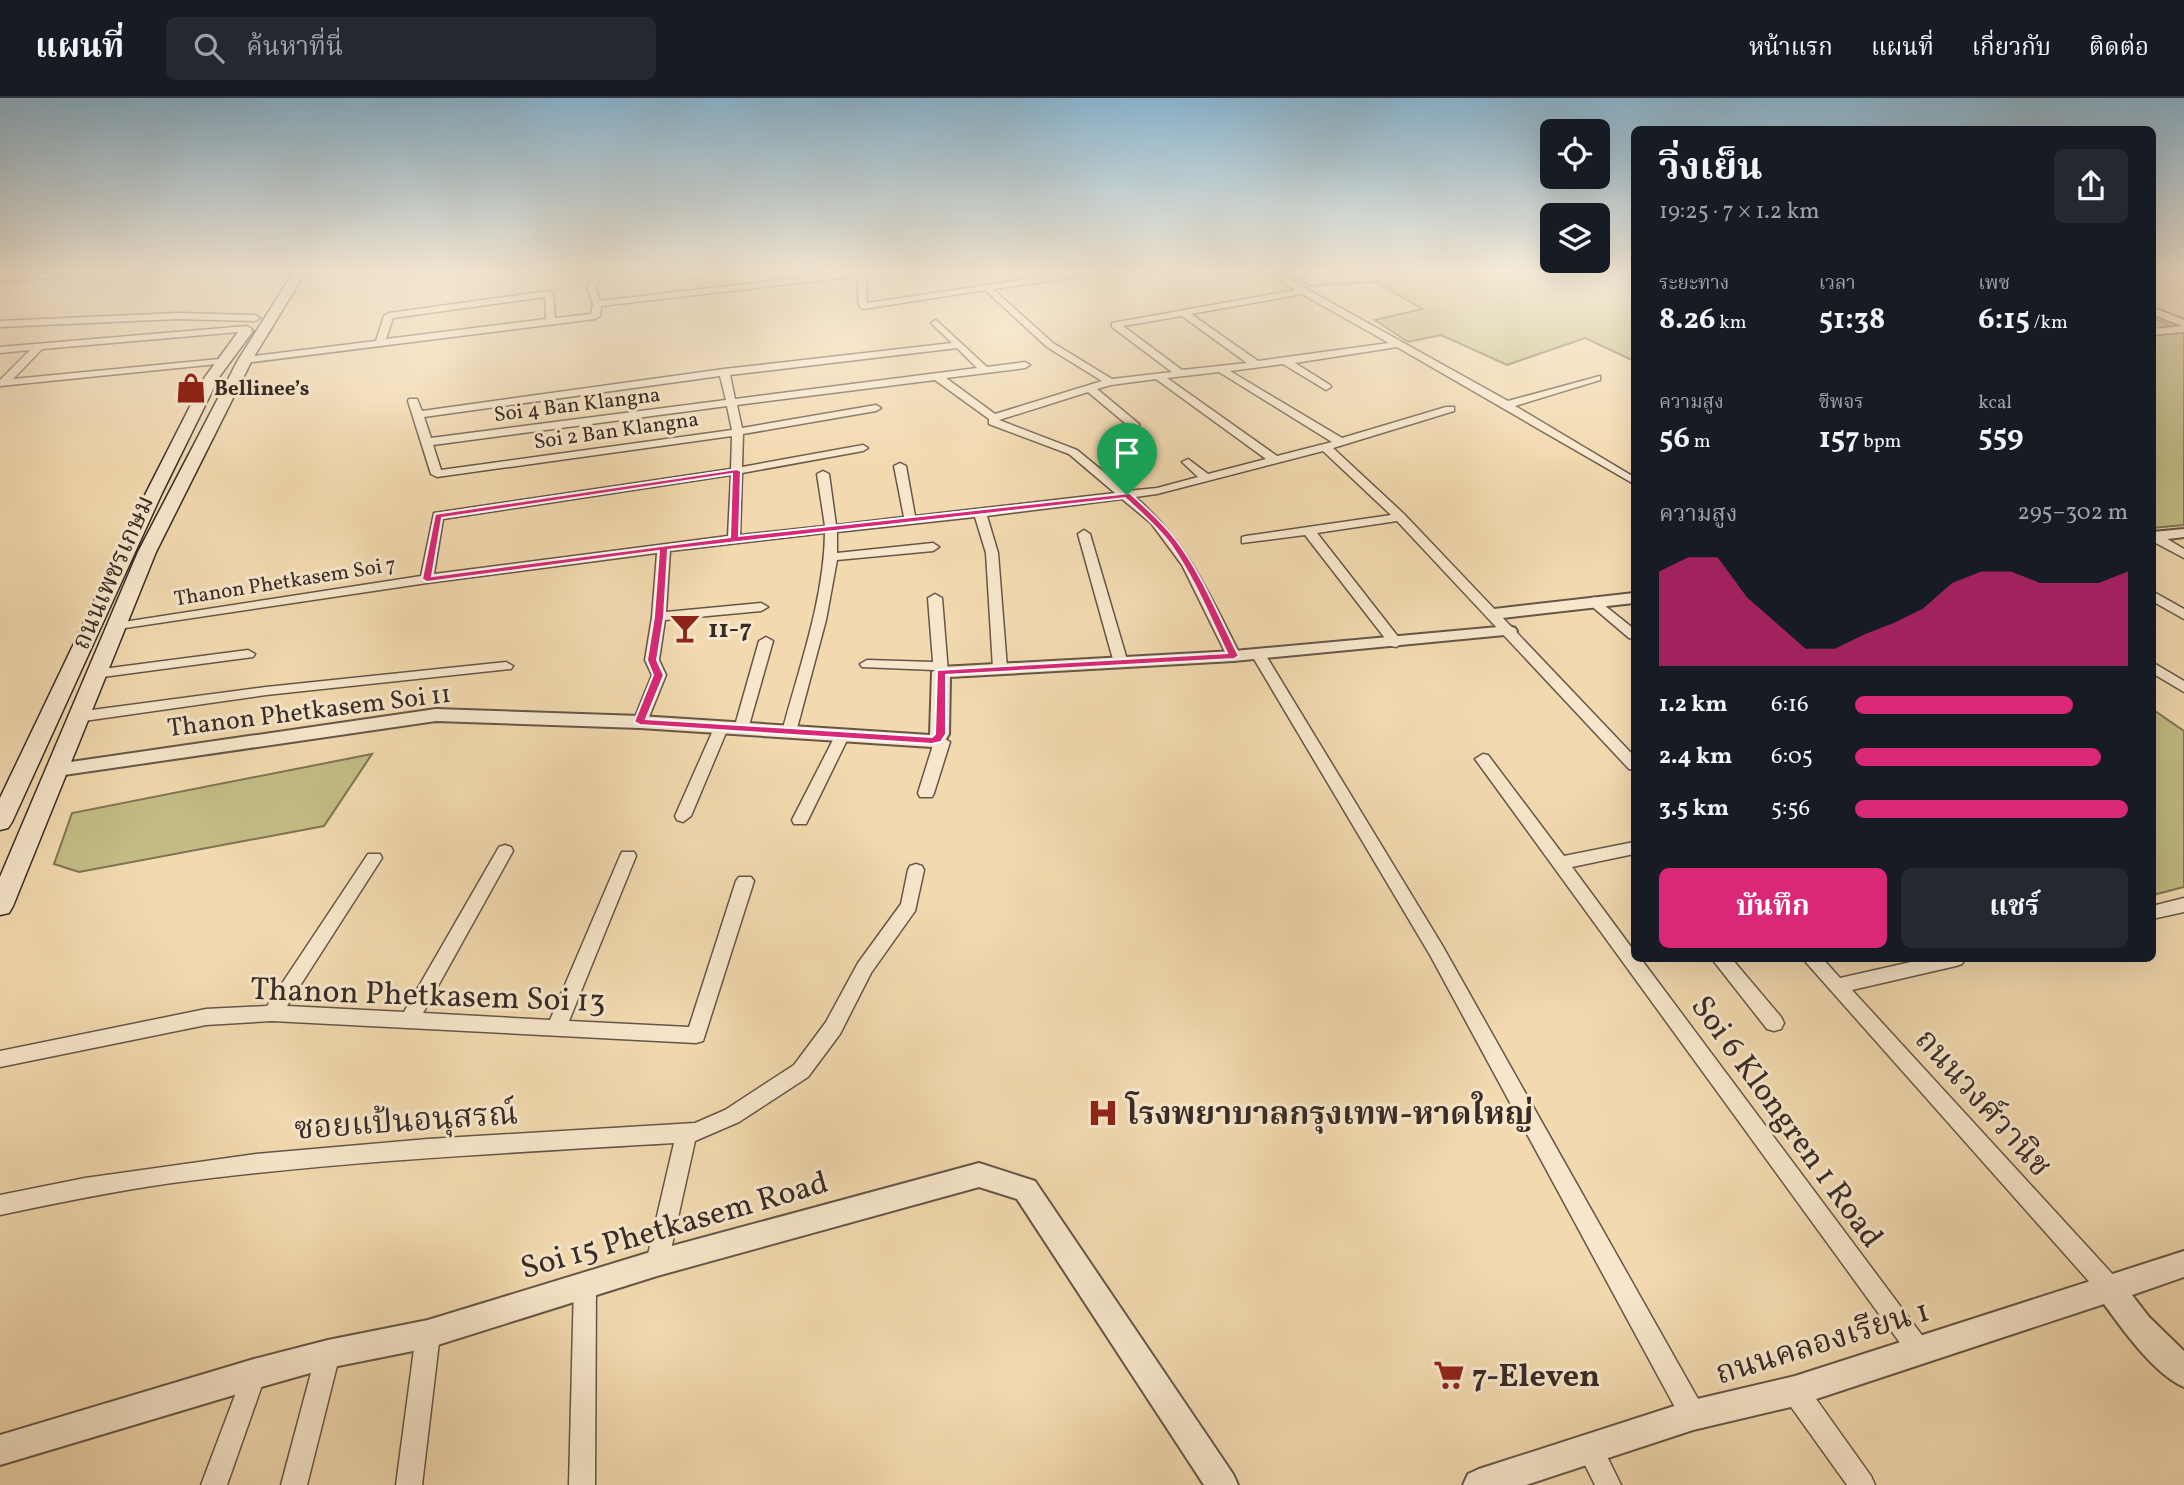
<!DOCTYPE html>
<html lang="th">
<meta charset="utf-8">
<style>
:root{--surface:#171b24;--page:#242831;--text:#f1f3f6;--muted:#9ea1a6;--line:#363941;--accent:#db2777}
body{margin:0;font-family:Vollkorn,"Noto Serif Thai",serif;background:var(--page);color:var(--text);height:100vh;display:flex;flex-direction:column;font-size:26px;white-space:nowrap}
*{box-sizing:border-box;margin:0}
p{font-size:23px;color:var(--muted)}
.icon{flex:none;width:38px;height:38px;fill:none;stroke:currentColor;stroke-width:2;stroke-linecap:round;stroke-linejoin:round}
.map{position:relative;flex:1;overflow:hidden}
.drawer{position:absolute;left:1631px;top:28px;width:525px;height:836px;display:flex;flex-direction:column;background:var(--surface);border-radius:10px;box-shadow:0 7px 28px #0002}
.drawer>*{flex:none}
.fabs{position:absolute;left:1540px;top:21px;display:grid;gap:14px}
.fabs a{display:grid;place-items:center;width:70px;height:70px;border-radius:10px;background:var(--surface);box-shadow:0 7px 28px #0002;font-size:35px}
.pin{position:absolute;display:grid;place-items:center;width:60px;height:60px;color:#fff;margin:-72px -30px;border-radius:50% 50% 50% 0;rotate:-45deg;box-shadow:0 0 7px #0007}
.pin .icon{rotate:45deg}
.round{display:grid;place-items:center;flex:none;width:74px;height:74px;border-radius:10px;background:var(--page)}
.headline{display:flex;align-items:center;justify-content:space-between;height:119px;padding:0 28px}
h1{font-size:38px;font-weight:700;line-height:52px}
.metrics{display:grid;grid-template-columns:repeat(3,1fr);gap:10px;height:119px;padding:7px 28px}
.metrics div{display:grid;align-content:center}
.metrics b{font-size:30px;font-weight:700}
.metrics small{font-size:19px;font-weight:400}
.metrics p{font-size:19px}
.chart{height:196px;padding:14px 28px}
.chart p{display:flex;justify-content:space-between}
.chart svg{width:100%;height:126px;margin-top:7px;fill:var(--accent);opacity:.7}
.button{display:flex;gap:14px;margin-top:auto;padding:14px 28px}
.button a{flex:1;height:80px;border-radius:10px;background:var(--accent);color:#fff;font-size:28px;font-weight:700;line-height:80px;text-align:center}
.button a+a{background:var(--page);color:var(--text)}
ul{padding:0 28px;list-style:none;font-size:23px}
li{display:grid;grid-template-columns:112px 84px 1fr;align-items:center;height:52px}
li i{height:18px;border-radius:9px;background:var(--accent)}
header{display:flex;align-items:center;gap:42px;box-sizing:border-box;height:98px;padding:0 35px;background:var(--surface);border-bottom:2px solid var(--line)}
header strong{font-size:33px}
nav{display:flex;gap:38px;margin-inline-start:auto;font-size:24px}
.search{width:490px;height:63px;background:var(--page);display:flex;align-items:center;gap:18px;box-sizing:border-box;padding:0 24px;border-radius:10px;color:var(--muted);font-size:26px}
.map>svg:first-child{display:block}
.green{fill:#c3bd85;stroke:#7e7456;stroke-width:2}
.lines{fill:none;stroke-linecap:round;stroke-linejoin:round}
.minor-casing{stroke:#665648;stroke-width:3}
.tertiary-casing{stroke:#665648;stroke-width:4}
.secondary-casing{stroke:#382b26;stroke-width:3}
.minor{fill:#f7e6cb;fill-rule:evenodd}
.tertiary{fill:#f7e6cb;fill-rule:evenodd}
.secondary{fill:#f7e6cb;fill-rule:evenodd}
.route{fill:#db2777;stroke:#fff;stroke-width:2;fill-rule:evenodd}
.labels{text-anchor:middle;stroke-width:6;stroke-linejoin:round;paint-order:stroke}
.far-poi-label{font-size:21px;font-weight:bold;fill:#382b26;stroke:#f7e6cb;text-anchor:start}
.far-street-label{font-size:21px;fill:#382b26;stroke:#f7e6cb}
.street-label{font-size:26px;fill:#382b26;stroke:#f7e6cb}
.poi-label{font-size:26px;font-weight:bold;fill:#382b26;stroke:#f7e6cb;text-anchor:start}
.near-street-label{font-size:32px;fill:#382b26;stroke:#f7e6cb}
.near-poi-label{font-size:32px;font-weight:bold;fill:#382b26;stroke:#f7e6cb;text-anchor:start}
</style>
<header>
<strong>แผนที่</strong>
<div class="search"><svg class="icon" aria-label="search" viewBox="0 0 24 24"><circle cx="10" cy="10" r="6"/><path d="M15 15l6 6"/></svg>ค้นหาที่นี่</div>
<nav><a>หน้าแรก</a><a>แผนที่</a><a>เกี่ยวกับ</a><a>ติดต่อ</a></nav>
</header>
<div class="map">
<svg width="2184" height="1387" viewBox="0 0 2184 1387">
<rect width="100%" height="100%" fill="#f2d9af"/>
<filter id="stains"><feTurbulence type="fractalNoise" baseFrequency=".00286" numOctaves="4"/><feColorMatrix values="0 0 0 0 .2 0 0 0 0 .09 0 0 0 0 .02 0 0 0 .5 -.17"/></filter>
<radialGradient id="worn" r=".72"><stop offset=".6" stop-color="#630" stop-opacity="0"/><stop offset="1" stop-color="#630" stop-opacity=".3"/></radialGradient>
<!-- green -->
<path class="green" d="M 1284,175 L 1634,175 L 1634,263 L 1585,240 L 1507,267 L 1441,237 L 1408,244 L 1375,222 L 1422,211 L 1376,184 L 1310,188 Z
M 2153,220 L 2184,234 L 2184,427 L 2153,430 Z
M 2152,611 L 2184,633 L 2184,789 L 2153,797 Z
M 372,656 L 324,728 L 79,774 L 54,766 L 72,715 Z"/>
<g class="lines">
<!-- minor casing -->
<g class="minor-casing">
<path id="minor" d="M 50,175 L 97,175 L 93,178 L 0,183 L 0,177 Z
M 297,175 L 332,175 L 298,180 L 294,177 Z
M 599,175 L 607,175 L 595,188 L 600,203 L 840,175 L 865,175 L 867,205 L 1068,175 L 1087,175 L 1083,178 L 993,191 L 1053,245 L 1112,281 L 1172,274 L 1112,229 L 1112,225 L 1296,192 L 1268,175 L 1278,175 L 1508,303 L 1600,278 L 1600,282 L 1515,308 L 1634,379 L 1634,386 L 1397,249 L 1295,265 L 1330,287 L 1331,289 L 1326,292 L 1283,266 L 1230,273 L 1342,340 L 1446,309 L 1454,309 L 1454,313 L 1333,350 L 1404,416 L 1634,658 L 1634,672 L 1629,671 L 1397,423 L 1317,435 L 1403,545 L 1396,549 L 1391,548 L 1305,437 L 1242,445 L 1242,439 L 1246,438 L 1391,417 L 1323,353 L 1157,396 L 1135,399 C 1187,443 1210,498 1241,558 L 1234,562 L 1227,558 L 1182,467 L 1151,425 L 1122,401 L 987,418 L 998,455 L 1007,570 L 1000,574 L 993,570 L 986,455 L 975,419 L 837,434 L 837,455 L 933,445 L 939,449 L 933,453 L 837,462 L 826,522 L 796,634 L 789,639 L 782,634 C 799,570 824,502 825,435 L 670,453 L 666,514 L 761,505 L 768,509 L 761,513 L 665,522 L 659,562 L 666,577 L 647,624 L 640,629 L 633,624 L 652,577 L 645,562 L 652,519 L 657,455 L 427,485 L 112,532 L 112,526 L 117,525 L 421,478 L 434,415 L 731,371 L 732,338 L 437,379 L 431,376 L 408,303 L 409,301 L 417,301 L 422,313 L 724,271 L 952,245 L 931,225 L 936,222 L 987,269 L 1025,264 L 1030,267 L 1025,270 L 946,280 L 995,316 L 1102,283 L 1047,249 L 985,192 L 863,211 L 859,208 L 857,178 L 601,208 L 600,218 L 595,221 L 245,265 L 240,262 L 245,259 L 376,243 L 384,218 L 389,215 L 549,193 L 553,196 L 555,220 L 591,216 L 593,206 L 587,188 ZM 1302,196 L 1389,245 L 1258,263 L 1191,216 ZM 545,199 L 546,221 L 386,241 L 393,220 ZM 1182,218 L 1247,265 L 1182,272 L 1123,228 ZM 957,250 L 977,270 L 735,301 L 730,277 ZM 1219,274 L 1332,344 L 1277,358 L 1167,280 ZM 720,278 L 726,302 L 431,340 L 424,319 ZM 1156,281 L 1266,361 L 1208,376 L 1188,361 L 1182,364 L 1198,379 L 1157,390 L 1127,393 L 1077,352 L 999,322 L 1088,294 L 1131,330 L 1139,330 L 1139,326 L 1097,291 L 1111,287 ZM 935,282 L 989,321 L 989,326 L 1069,356 L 1115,395 L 915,418 L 906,368 L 900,365 L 894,368 L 904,419 L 836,427 L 829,376 L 823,373 L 817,376 L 825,428 L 740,437 L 742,375 L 863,353 L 868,350 L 863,347 L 742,369 L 743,336 L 876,313 L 881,310 L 876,307 L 742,330 L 737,307 ZM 727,308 L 732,332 L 441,372 L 433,347 ZM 731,377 L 728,438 L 434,476 L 443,421 Z
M 177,215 L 255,217 L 260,220 L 255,223 L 177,221 L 0,229 L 0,223 Z
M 247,228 L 252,231 L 250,233 L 42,251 L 13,281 L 230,260 L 230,264 L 227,265 L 0,288 L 0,282 L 30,252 L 0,255 L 0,249 Z
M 2184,228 L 2184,234 L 2152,237 L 2152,231 Z
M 1084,432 L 1090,436 L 1128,565 L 1126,568 L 1121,569 L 1114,565 L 1078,436 Z
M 2152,436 L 2159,436 L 2184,451 L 2184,460 L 2152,443 Z
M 2152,493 L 2184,511 L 2184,521 L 2152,503 Z
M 935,496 L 942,500 L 948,574 L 946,577 L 936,577 L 934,572 L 862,569 L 860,566 L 867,562 L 933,564 L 928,500 Z
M 1594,499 L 1634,531 L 1634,541 L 1629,540 L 1589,506 L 1587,503 Z
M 766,539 L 773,543 L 748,631 L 746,634 L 736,634 L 734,631 L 759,543 Z
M 248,552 L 255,556 L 253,559 L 95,580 L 88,576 L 95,572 Z
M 1258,552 L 1265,556 L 1442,847 L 1702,1308 L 1705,1317 L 1702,1326 L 1693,1329 L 1684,1326 L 1430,857 L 1251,556 Z
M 506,564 L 513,568 L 511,571 L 266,597 L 77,624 L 70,619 L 77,614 L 266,589 Z
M 2152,564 L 2184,583 L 2184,594 L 2152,575 Z
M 721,625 L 728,630 L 691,718 L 683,724 L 677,722 L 675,718 L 714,630 Z
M 842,633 L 849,638 L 808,722 L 806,726 L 794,726 L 792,722 L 835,638 Z
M 942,639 L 950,644 L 934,695 L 932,699 L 920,699 L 918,695 L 934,644 Z
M 1483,656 L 1488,657 L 1564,758 L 1634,744 L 1634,756 L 1572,769 L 1634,853 L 1634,861 L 1641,861 L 1927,1244 L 1931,1252 L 1927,1260 L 1919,1264 L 1911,1260 L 1478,665 L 1475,661 Z
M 505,747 L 511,749 L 513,753 L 423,915 L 550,922 L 620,758 L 622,754 L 634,754 L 636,758 L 569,923 L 689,929 L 736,783 L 739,779 L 751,779 L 754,783 L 703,943 L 696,945 L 272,923 L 206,927 L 0,969 L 0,953 L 206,911 L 267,908 L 368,756 L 380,756 L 382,760 L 287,908 L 404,914 L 499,749 Z
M 916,766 L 922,768 L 924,772 L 915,813 L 871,875 L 840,936 L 808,979 L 739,1024 L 695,1043 L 668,1165 L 665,1173 L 657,1176 L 649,1173 L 646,1165 L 674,1045 C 507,1055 339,1063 172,1085 C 114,1093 57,1105 0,1117 L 0,1097 L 85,1080 L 256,1056 L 428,1041 L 695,1025 L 725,1012 L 794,967 L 826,924 L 858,865 L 901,806 L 908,772 L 910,768 Z
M 2184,800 L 2184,814 L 2152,821 L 2152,808 Z
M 1712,861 L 1732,861 L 1781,919 L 1784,925 L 1781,931 L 1774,933 L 1767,931 Z
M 1803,861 L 1823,861 L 1840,880 L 1924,861 L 1965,861 L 1962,866 L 1956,868 L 1852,892 L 2117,1181 L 2120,1189 L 2117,1197 L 2109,1200 L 2101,1197 Z
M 585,1175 L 593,1178 L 596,1186 L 595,1387 L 569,1387 L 574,1186 L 577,1178 Z
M 428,1224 L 436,1228 L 440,1236 L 422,1387 L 396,1387 L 416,1236 L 420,1228 Z
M 328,1244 L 336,1248 L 340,1256 L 307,1387 L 281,1387 L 316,1256 L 320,1248 Z
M 254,1264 L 262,1268 L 266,1276 L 227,1387 L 201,1387 L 246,1268 Z
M 1795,1281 L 1804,1284 L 1871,1378 L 1875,1387 L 1847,1387 L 1786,1302 L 1783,1293 L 1786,1284 Z
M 1591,1340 L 1600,1344 L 1621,1387 L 1595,1387 L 1578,1353 L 1582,1344 Z"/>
</g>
<!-- tertiary casing -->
<g class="tertiary-casing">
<path id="tertiary" d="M 2152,209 L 2184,222 L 2184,229 L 2152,216 Z
M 2184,431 L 2184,439 L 2152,443 L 2152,434 Z
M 1634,495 L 1634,505 L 1494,521 L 1486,516 L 1494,511 Z
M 1509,528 L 1515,530 L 1517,533 L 1515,536 L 1234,563 L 950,579 L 949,636 L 943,646 L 932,649 L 640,630 L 436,623 L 57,678 L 50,676 L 48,672 L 50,668 L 57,666 L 436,611 L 640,618 L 930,637 L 932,574 L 941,569 L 1234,553 Z
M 979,1065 L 1035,1083 L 1233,1376 L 1238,1387 L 1204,1387 L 1017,1101 L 979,1089 L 657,1178 L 428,1250 L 328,1270 L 254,1291 L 0,1367 L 0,1337 L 254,1261 L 328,1242 L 428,1222 L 657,1152 Z
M 2184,1153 L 2184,1179 L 2132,1197 L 2149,1219 L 2184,1253 L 2184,1289 C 2154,1276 2123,1232 2104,1206 L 1795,1308 L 1693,1332 L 1526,1387 L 1463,1387 L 1468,1376 L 1479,1371 L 1693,1302 L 1795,1278 Z"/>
</g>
<!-- secondary casing -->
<g class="secondary-casing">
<path id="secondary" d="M 293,175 L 305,175 L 252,262 L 156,454 L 13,808 L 9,815 L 0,817 L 0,779 L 138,454 L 238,262 Z
M 246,229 L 253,233 L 219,279 L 162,395 L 12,724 L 8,730 L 0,732 L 0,700 L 146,395 L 205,279 L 241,230 Z"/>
</g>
<!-- minor -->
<use href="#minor" class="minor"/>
<!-- tertiary -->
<use href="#tertiary" class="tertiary"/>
<!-- secondary -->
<use href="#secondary" class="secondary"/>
</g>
<!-- sky -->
<linearGradient id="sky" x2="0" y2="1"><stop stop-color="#89b6d2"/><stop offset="0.47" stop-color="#f9eedb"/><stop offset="1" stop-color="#f9eedb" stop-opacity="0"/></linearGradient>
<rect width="2184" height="369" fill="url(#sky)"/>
<!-- route -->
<path class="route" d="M 737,371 L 741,373 L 739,438 L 1130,395 C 1146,410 1163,424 1176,442 C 1202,476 1219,519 1239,558 L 1234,561 L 946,577 L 946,636 L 941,644 L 932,646 L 640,627 L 634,624 L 653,577 L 647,562 L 654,519 L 659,453 L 427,484 L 422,481 L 435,416 ZM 732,376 L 730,439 L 432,478 L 442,420 ZM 1125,400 C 1141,415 1158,429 1171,447 C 1194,480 1210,519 1227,555 L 937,572 L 935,636 L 932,639 L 646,621 L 664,577 L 657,562 L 664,519 L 668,452 Z"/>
<!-- icons -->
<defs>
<g id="shop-bare" transform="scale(2.415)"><path d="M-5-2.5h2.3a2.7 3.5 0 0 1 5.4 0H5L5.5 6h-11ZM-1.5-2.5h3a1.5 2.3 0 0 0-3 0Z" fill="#8f2418" stroke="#f7e6cb" stroke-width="2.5" paint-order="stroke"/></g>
<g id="bar-bare" transform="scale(2.415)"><path d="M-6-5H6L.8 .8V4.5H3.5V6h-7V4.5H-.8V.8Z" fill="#8f2418" stroke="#f7e6cb" stroke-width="2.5" paint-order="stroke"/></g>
<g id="hospital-bare" transform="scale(2.415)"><path d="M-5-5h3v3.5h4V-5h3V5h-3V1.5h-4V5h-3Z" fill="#8f2418" stroke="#f7e6cb" stroke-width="2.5" paint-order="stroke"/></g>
<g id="supermarket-bare" transform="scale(2.415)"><path d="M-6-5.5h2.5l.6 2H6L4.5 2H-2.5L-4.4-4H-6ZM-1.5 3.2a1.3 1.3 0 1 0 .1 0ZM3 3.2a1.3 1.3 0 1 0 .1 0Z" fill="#8f2418" stroke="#f7e6cb" stroke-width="2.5" paint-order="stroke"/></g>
</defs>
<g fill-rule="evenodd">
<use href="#shop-bare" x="191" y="290"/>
<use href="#bar-bare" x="685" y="530"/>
<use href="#hospital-bare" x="1103" y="1015"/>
<use href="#supermarket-bare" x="1449" y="1277"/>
</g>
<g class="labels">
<!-- far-poi labels -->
<g class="far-poi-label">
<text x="214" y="297">Bellinee’s</text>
</g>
<!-- far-street labels -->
<g class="far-street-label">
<text transform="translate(577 306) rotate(-7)" y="7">Soi 4 Ban Klangna</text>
<text transform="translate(616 332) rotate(-8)" y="7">Soi 2 Ban Klangna</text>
<text transform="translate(285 483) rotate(-9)" y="7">Thanon Phetkasem Soi 7</text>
</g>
<!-- street labels -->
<g class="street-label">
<text transform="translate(112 474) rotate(-66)" y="9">ถนนเพชรเกษม</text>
<text transform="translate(309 612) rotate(-7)" y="9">Thanon Phetkasem Soi 11</text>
</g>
<!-- poi labels -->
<g class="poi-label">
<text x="708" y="539">11-7</text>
</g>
<!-- near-street labels -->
<g class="near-street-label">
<text transform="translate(428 896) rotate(2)" y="11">Thanon Phetkasem Soi 13</text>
<text transform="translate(1984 1004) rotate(48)" y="11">ถนนวงศ์วานิช</text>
<text transform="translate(406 1022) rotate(-4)" y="11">ซอยแป้นอนุสรณ์</text>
<text transform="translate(1788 1023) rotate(54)" y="11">Soi 6 Klongren 1 Road</text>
<text transform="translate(674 1126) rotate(-16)" y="11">Soi 15 Phetkasem Road</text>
<text transform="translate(1822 1243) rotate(-17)" y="11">ถนนคลองเรียน 1</text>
</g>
<!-- near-poi labels -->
<g class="near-poi-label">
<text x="1126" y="1026">โรงพยาบาลกรุงเทพ-หาดใหญ่</text>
<text x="1472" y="1288">7-Eleven</text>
</g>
</g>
<rect width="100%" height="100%" filter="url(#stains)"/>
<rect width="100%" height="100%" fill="url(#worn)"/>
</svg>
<div class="fabs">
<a><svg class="icon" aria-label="locate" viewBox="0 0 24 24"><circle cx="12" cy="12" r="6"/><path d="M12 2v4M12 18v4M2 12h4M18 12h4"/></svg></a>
<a><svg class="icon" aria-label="layers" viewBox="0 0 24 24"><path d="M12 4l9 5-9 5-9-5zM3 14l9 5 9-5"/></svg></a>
</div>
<div class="pin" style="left:1127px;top:397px;background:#1e9e55"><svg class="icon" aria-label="arrive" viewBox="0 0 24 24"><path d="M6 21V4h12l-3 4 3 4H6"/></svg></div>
<section class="drawer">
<div class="headline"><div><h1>วิ่งเย็น</h1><p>19:25 · 7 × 1.2 km</p></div><a class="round"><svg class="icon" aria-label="share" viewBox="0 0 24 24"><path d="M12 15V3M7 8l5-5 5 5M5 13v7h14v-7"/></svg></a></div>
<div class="metrics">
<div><p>ระยะทาง</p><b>8.26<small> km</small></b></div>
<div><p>เวลา</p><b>51:38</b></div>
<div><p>เพซ</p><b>6:15<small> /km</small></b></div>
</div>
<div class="metrics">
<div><p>ความสูง</p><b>56<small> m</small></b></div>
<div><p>ชีพจร</p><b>157<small> bpm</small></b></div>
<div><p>kcal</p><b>559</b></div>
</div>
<div class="chart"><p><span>ความสูง</span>295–302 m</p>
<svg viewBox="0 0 160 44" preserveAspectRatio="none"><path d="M0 44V11L10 6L20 6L30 20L40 29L50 38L60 38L70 33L80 29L90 24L100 15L110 11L120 11L130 15L140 15L150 15L160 11V44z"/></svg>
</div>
<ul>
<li><b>1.2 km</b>6:16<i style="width:80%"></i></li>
<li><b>2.4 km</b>6:05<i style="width:90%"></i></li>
<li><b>3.5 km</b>5:56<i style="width:100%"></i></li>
</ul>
<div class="button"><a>บันทึก</a><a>แชร์</a></div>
</section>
</div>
